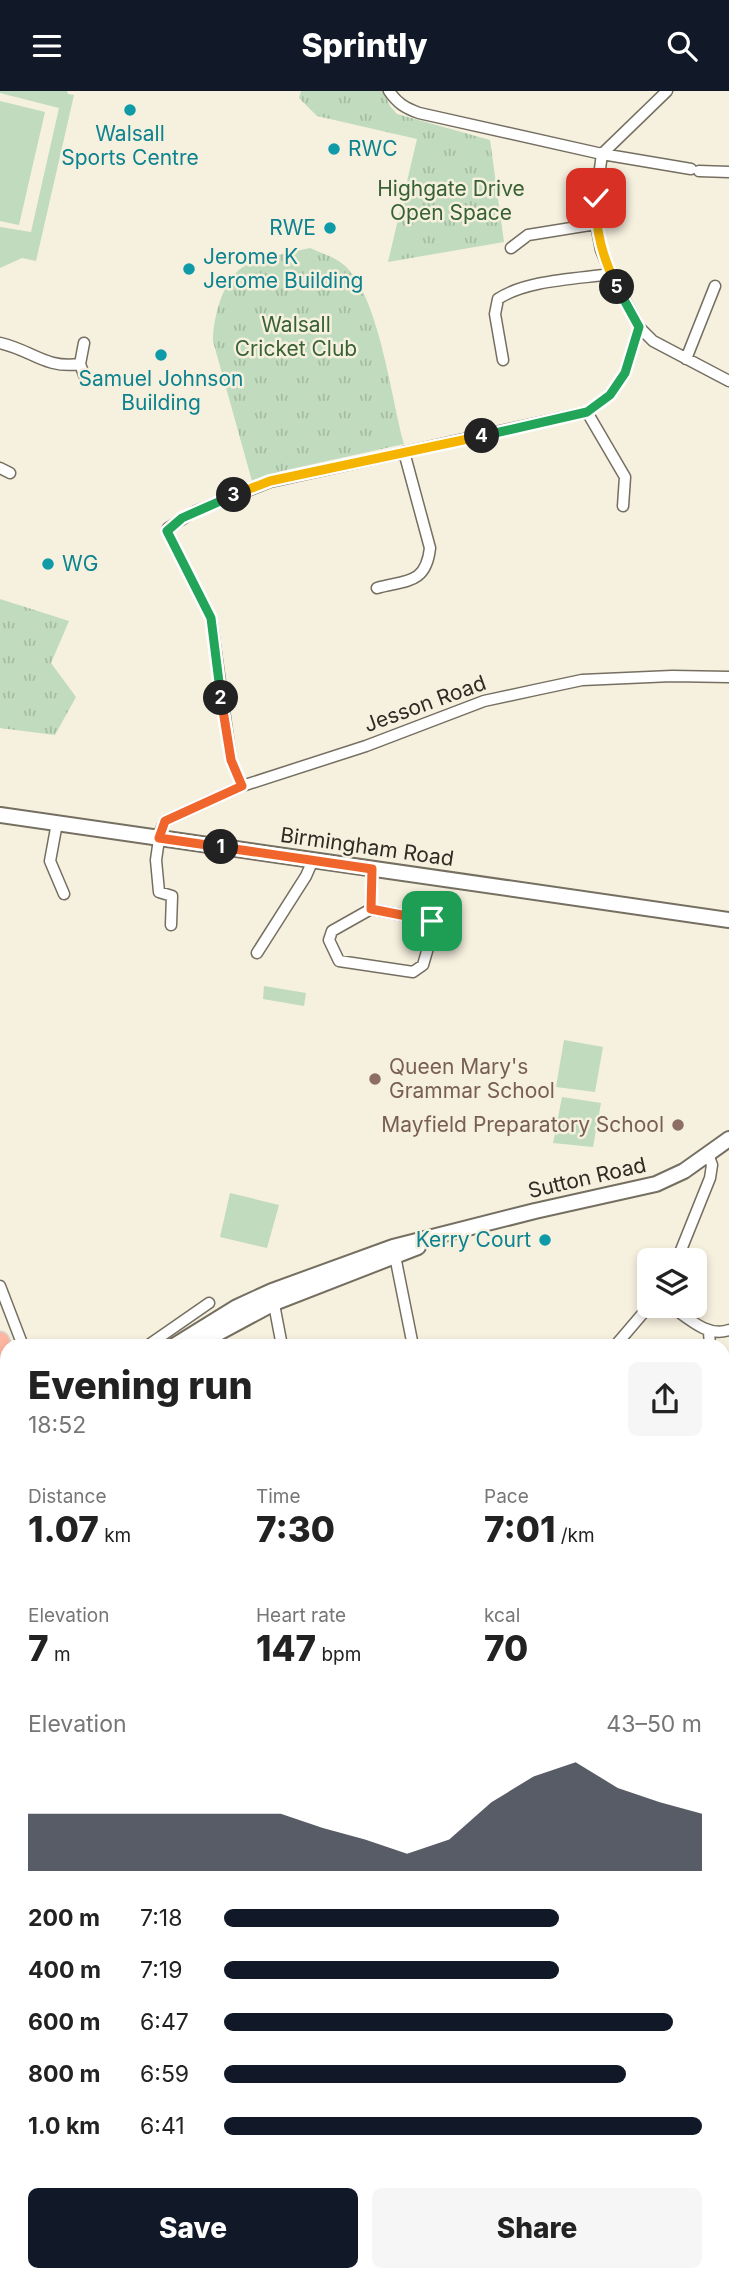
<!DOCTYPE html>
<meta charset="utf-8">
<style>
:root{--surface:#fff;--page:#f6f6f6;--text:#222;--muted:#767676;--accent:#111827}
body{margin:0;font-family:Inter,sans-serif;background:var(--page);color:var(--text);height:100vh;display:flex;flex-direction:column;font-size:26px;white-space:nowrap}
*{box-sizing:border-box;margin:0}
p{font-size:23px;color:var(--muted)}
.icon{flex:none;width:38px;height:38px;fill:none;stroke:currentColor;stroke-width:2;stroke-linecap:round;stroke-linejoin:round}
.map{position:relative;flex:1;overflow:hidden}
.details{position:absolute;left:0px;top:1248px;width:730px;height:943px;display:flex;flex-direction:column;background:var(--surface);border-radius:21px 21px 0 0;box-shadow:0 4px 10px #0003}
.details>*{flex:none}
.buttons{position:absolute;left:637px;top:1157px;display:grid;gap:14px}
.buttons a{display:grid;place-items:center;width:70px;height:70px;border-radius:10px;background:var(--surface);box-shadow:0 4px 10px #0003;font-size:35px}
.pin{position:absolute;display:grid;place-items:center;width:60px;height:60px;color:#fff;margin:-30px;border-radius:14px;box-shadow:0 4px 10px #0006}
.km{position:absolute;width:35px;height:35px;margin:-18px;border-radius:50%;background:#222;color:#fff;font-size:19px;line-height:35px;text-align:center}
.round{display:grid;place-items:center;flex:none;width:74px;height:74px;border-radius:10px;background:var(--page)}
.summary{display:flex;align-items:center;justify-content:space-between;height:119px;padding:0 28px}
h1{font-size:38px;font-weight:800;line-height:52px}
.figures{display:grid;grid-template-columns:repeat(3,1fr);gap:10px;height:119px;padding:7px 28px}
.figures div{display:grid;align-content:center}
.figures b{font-size:35px;font-weight:800}
.figures small{font-size:19px;font-weight:400}
.figures p{font-size:19px}
.chart{height:196px;padding:14px 28px}
.chart p{display:flex;justify-content:space-between}
.chart svg{width:100%;height:126px;margin-top:7px;fill:var(--accent);opacity:.7}
.button{display:flex;gap:14px;margin-top:auto;padding:14px 28px}
.button a{flex:1;height:80px;border-radius:10px;background:var(--accent);color:#fff;font-size:28px;font-weight:800;line-height:80px;text-align:center}
.button a+a{background:var(--page);color:var(--text)}
ul{padding:0 28px;list-style:none;font-size:23px}
li{display:grid;grid-template-columns:112px 84px 1fr;align-items:center;height:52px}
li i{height:18px;border-radius:9px;background:var(--accent)}
header{display:flex;justify-content:space-between;align-items:center;height:91px;padding:0 28px;background:var(--accent);color:#fff;font-size:32px;font-weight:800}
.map>svg:first-child{display:block}
.green{fill:#c0dbbd}
.forest{fill:url(#forest-firs)}
.park{fill:url(#park-tufts)}
.lines{fill:none;stroke-linecap:round;stroke-linejoin:round}
.stream{stroke:#6d9394;stroke-width:2.5}
.street-casing{stroke:#756f61;stroke-width:13}
.secondary-casing{stroke:#756f61;stroke-width:18}
.highway-casing{stroke:#d5d5d3;stroke-width:21}
.street{stroke:#fff;stroke-width:10}
.secondary{stroke:#fff;stroke-width:14}
.highway{stroke:#fcb6a1;stroke-width:18}
.split-1-casing{stroke:#fff;stroke-width:14}
.split-2-casing{stroke:#fff;stroke-width:14}
.split-3-casing{stroke:#fff;stroke-width:14}
.split-4-casing{stroke:#fff;stroke-width:14}
.split-5-casing{stroke:#fff;stroke-width:14}
.split-6-casing{stroke:#fff;stroke-width:14}
.split-1{stroke:#f0652b;stroke-width:9}
.split-2{stroke:#f0652b;stroke-width:9}
.split-3{stroke:#22a559;stroke-width:9}
.split-4{stroke:#f5b400;stroke-width:9}
.split-5{stroke:#22a559;stroke-width:9}
.split-6{stroke:#f5b400;stroke-width:9}
.culture-dot{fill:#0f9aa8;stroke:#f6f0df;stroke-width:2.5}
.education-dot{fill:#8d6e63;stroke:#f6f0df;stroke-width:2.5}
.labels{text-anchor:middle;stroke-width:5;stroke-linejoin:round;paint-order:stroke}
.culture-label{font-size:21px;fill:#0d838f;stroke:#f6f0df;text-anchor:start}
.park-label{font-size:21px;fill:#386234;stroke:#f6f0df}
.street-label{font-size:21px;fill:#2d2b24;stroke:#f6f0df}
.education-label{font-size:21px;fill:#785e54;stroke:#f6f0df;text-anchor:start}
</style>
<header><svg class="icon" aria-label="menu" viewBox="0 0 24 24"><path d="M4 6h16M4 12h16M4 18h16"/></svg>Sprintly<svg class="icon" aria-label="search" viewBox="0 0 24 24"><circle cx="10" cy="10" r="6"/><path d="M15 15l6 6"/></svg></header>
<div class="map">
<svg width="729" height="2190" viewBox="0 0 729 2190">
<defs>
<pattern id="forest-firs" width="22" height="20" patternUnits="userSpaceOnUse" patternTransform="scale(1.75)"><rect width="22" height="20" fill="#c0dbbd"/><path d="M5 1l3.5 6h-7zM16 11l3.5 6h-7z" fill="#a5bca2"/></pattern>
<pattern id="park-tufts" width="24" height="20" patternUnits="userSpaceOnUse" patternTransform="scale(1.75)"><rect width="24" height="20" fill="#c0dbbd"/><path d="M3 7l-1-3M5 7V3M7 7l1-3M15 17l-1-3M17 17v-4M19 17l1-3" fill="none" stroke="#a5bca2"/></pattern>
</defs>
<rect width="100%" height="100%" fill="#f6f0df"/>
<!-- green -->
<path class="green" d="M 0,0 L 67,0 L 68,3 L 74,4 L 36,170 L 22,167 L 0,177 L 0,136 L 31,141 L 59,17 L 0,2 Z
M 0,10 L 45,21 L 19,134 L 0,130 Z
M 264,895 L 306,902 L 304,915 L 263,908 Z
M 564,949 L 603,956 L 595,1001 L 556,996 Z
M 562,1006 L 601,1012 L 593,1056 L 553,1052 Z
M 230,1102 L 279,1114 L 267,1157 L 220,1146 Z
M 7,1930 L 7,2184 L 440,2184 L 441,2190 L 0,2190 L 0,1933 Z"/>
<!-- forest -->
<path class="forest" d="M 7,2130 L 7,2184 L 440,2184 L 441,2190 L 0,2190 L 0,2132 Z"/>
<!-- park -->
<path class="park" d="M 301,0 L 383,0 L 390,15 L 397,23 L 490,49 L 504,151 L 388,171 L 417,48 L 317,25 L 299,7 Z
M 310,157 C 321,162 335,166 344,174 C 379,204 391,307 404,353 L 282,380 L 252,390 L 213,250 C 213,227 222,193 240,178 C 252,168 294,161 310,157 Z
M 0,508 L 69,530 L 51,572 L 76,606 L 55,644 L 0,637 Z
M 0,1693 L 7,1708 L 7,1930 L 0,1933 Z
M 723,2060 L 729,2061 L 729,2190 L 441,2190 L 440,2184 L 723,2184 Z"/>
<g class="lines">
<!-- stream -->
<path class="stream" d="M 171,2184 L 175,2190
M 192,2184 L 195,2190
M 664,2184 L 668,2190
M 138,2190 L 143,2190
M 162,2190 L 165,2184
M 324,2190 L 327,2184"/>
<!-- street casing -->
<g class="street-casing">
<path id="street" d="M 389,0 C 397,12 405,17 419,22 L 602,63 L 691,78
M 667,0 L 602,63 L 596,107 L 596,133 L 601,159 L 611,183 L 639,236 L 653,250 L 729,290
M 699,80 L 729,81
M 511,157 L 528,144 L 596,133
M 0,252 C 32,259 45,278 80,273
M 84,252 L 80,273 L 84,284
M 686,268 L 715,195
M 503,269 L 495,223 L 498,208 C 526,189 576,188 611,183
M 587,321 L 625,386 L 623,415
M 0,377 L 10,382
M 377,497 C 407,489 426,493 430,457 L 404,361
M 242,695 L 231,669 L 211,527 L 167,440 L 168,437 L 196,420 L 270,391 L 587,321 L 610,304 L 625,282 L 639,236
M 57,732 L 50,770 L 64,803
M 371,818 L 332,840 L 329,849 L 339,870 L 413,881 L 423,874 L 434,836 L 432,830 L 371,818 L 372,778
M 171,834 L 172,805 L 159,801 L 156,769 L 160,741 L 165,730 L 242,695 L 366,655 L 484,610 L 535,599 L 582,589 L 672,585 L 729,586
M 257,862 L 306,785 L 313,769
M 394,1160 L 413,1255
M 677,1169 L 710,1087 L 712,1074 L 708,1063
M 0,1195 L 23,1255
M 273,1208 L 282,1255
M 669,1214 C 687,1226 707,1247 729,1239
M 709,1241 L 710,1255
M 147,1255 L 209,1212
M 615,1255 L 650,1214
M 0,1356 L 7,1355
M 723,1412 L 729,1488
M 0,1599 L 7,1596
M 723,1682 L 729,1689
M 723,1763 L 729,1761
M 723,1860 L 729,1865"/>
</g>
<!-- secondary casing -->
<g class="secondary-casing">
<path id="secondary" d="M 0,724 L 729,829
M 174,1255 L 237,1216 L 272,1200 L 393,1156 L 535,1120 L 656,1093 L 684,1080 L 729,1048
M 194,1255 L 274,1212 L 418,1156
M 0,1413 L 7,1405"/>
</g>
<!-- highway casing -->
<g class="highway-casing">
<path id="highway" d="M 0,1250 L 7,1269
M 723,1966 L 729,1968"/>
</g>
<!-- street -->
<use href="#street" class="street"/>
<!-- secondary -->
<use href="#secondary" class="secondary"/>
<!-- highway -->
<use href="#highway" class="highway"/>
</g>
<g class="lines">
<!-- split-1 casing -->
<g class="split-1-casing">
<path id="split-1" d="M 221,756 L 372,778 L 371,818 L 432,830"/>
</g>
<!-- split-2 casing -->
<g class="split-2-casing">
<path id="split-2" d="M 221,607 L 231,669 L 242,695 L 165,730 L 159,747 L 221,756"/>
</g>
<!-- split-3 casing -->
<g class="split-3-casing">
<path id="split-3" d="M 221,607 L 211,527 L 167,440 L 182,427 L 234,404"/>
</g>
<!-- split-4 casing -->
<g class="split-4-casing">
<path id="split-4" d="M 234,404 L 270,390 L 482,345"/>
</g>
<!-- split-5 casing -->
<g class="split-5-casing">
<path id="split-5" d="M 482,345 L 587,321 L 610,304 L 625,282 L 639,236 L 617,196"/>
</g>
<!-- split-6 casing -->
<g class="split-6-casing">
<path id="split-6" d="M 596,107 C 595,140 603,167 617,196"/>
</g>
<!-- split-1 -->
<use href="#split-1" class="split-1"/>
<!-- split-2 -->
<use href="#split-2" class="split-2"/>
<!-- split-3 -->
<use href="#split-3" class="split-3"/>
<!-- split-4 -->
<use href="#split-4" class="split-4"/>
<!-- split-5 -->
<use href="#split-5" class="split-5"/>
<!-- split-6 -->
<use href="#split-6" class="split-6"/>
</g>
<!-- markers -->
<g class="culture-dot">
<circle cx="130" cy="19" r="7"/>
<circle cx="334" cy="58" r="7"/>
<circle cx="330" cy="137" r="7"/>
<circle cx="189" cy="178" r="7"/>
<circle cx="161" cy="264" r="7"/>
<circle cx="48" cy="473" r="7"/>
<circle cx="545" cy="1149" r="7"/>
</g>
<g class="education-dot">
<circle cx="375" cy="988" r="7"/>
<circle cx="678" cy="1034" r="7"/>
</g>
<g class="labels">
<!-- culture labels -->
<g class="culture-label">
<text x="130" y="50" text-anchor="middle">Walsall<tspan x="130" dy="24">Sports Centre</tspan></text>
<text x="348" y="65">RWC</text>
<text x="316" y="144" text-anchor="end">RWE</text>
<text x="203" y="173">Jerome K<tspan x="203" dy="24">Jerome Building</tspan></text>
<text x="161" y="295" text-anchor="middle">Samuel Johnson<tspan x="161" dy="24">Building</tspan></text>
<text x="62" y="480">WG</text>
<text x="531" y="1156" text-anchor="end">Kerry Court</text>
</g>
<!-- park labels -->
<g class="park-label">
<text x="451" y="105">Highgate Drive<tspan x="451" dy="24">Open Space</tspan></text>
<text x="296" y="241">Walsall<tspan x="296" dy="24">Cricket Club</tspan></text>
</g>
<!-- street labels -->
<g class="street-label">
<text transform="translate(425 613) rotate(-20)" y="7">Jesson Road</text>
<text transform="translate(367 756) rotate(8)" y="7">Birmingham Road</text>
<text transform="translate(587 1087) rotate(-13)" y="7">Sutton Road</text>
</g>
<!-- education labels -->
<g class="education-label">
<text x="389" y="983">Queen Mary's<tspan x="389" dy="24">Grammar School</tspan></text>
<text x="664" y="1041" text-anchor="end">Mayfield Preparatory School</text>
</g>
</g>
</svg>
<div class="buttons">
<a><svg class="icon" aria-label="layers" viewBox="0 0 24 24"><path d="M12 4l9 5-9 5-9-5zM3 14l9 5 9-5"/></svg></a>
</div>
<div class="pin" style="left:432px;top:830px;background:#1e9e55"><svg class="icon" aria-label="arrive" viewBox="0 0 24 24"><path d="M6 21V4h12l-3 4 3 4H6"/></svg></div>
<div class="pin" style="left:596px;top:107px;background:#d93025"><svg class="icon" aria-label="check" viewBox="0 0 24 24"><path d="M5 12l5 5 9-10"/></svg></div>
<b class="km" style="left:221px;top:756px">1</b>
<b class="km" style="left:221px;top:607px">2</b>
<b class="km" style="left:234px;top:404px">3</b>
<b class="km" style="left:482px;top:345px">4</b>
<b class="km" style="left:617px;top:196px">5</b>
<section class="details">
<div class="summary"><div><h1>Evening run</h1><p>18:52</p></div><a class="round"><svg class="icon" aria-label="share" viewBox="0 0 24 24"><path d="M12 15V3M7 8l5-5 5 5M5 13v7h14v-7"/></svg></a></div>
<div class="figures">
<div><p>Distance</p><b>1.07<small> km</small></b></div>
<div><p>Time</p><b>7:30</b></div>
<div><p>Pace</p><b>7:01<small> /km</small></b></div>
</div>
<div class="figures">
<div><p>Elevation</p><b>7<small> m</small></b></div>
<div><p>Heart rate</p><b>147<small> bpm</small></b></div>
<div><p>kcal</p><b>70</b></div>
</div>
<div class="chart"><p><span>Elevation</span>43–50 m</p>
<svg viewBox="0 0 160 44" preserveAspectRatio="none"><path d="M0 44V24L10 24L20 24L30 24L40 24L50 24L60 24L70 29L80 33L90 38L100 33L110 20L120 11L130 6L140 15L150 20L160 24V44z"/></svg>
</div>
<ul>
<li><b>200 m</b>7:18<i style="width:70%"></i></li>
<li><b>400 m</b>7:19<i style="width:70%"></i></li>
<li><b>600 m</b>6:47<i style="width:94%"></i></li>
<li><b>800 m</b>6:59<i style="width:84%"></i></li>
<li><b>1.0 km</b>6:41<i style="width:100%"></i></li>
</ul>
<div class="button"><a>Save</a><a>Share</a></div>
</section>
</div>
